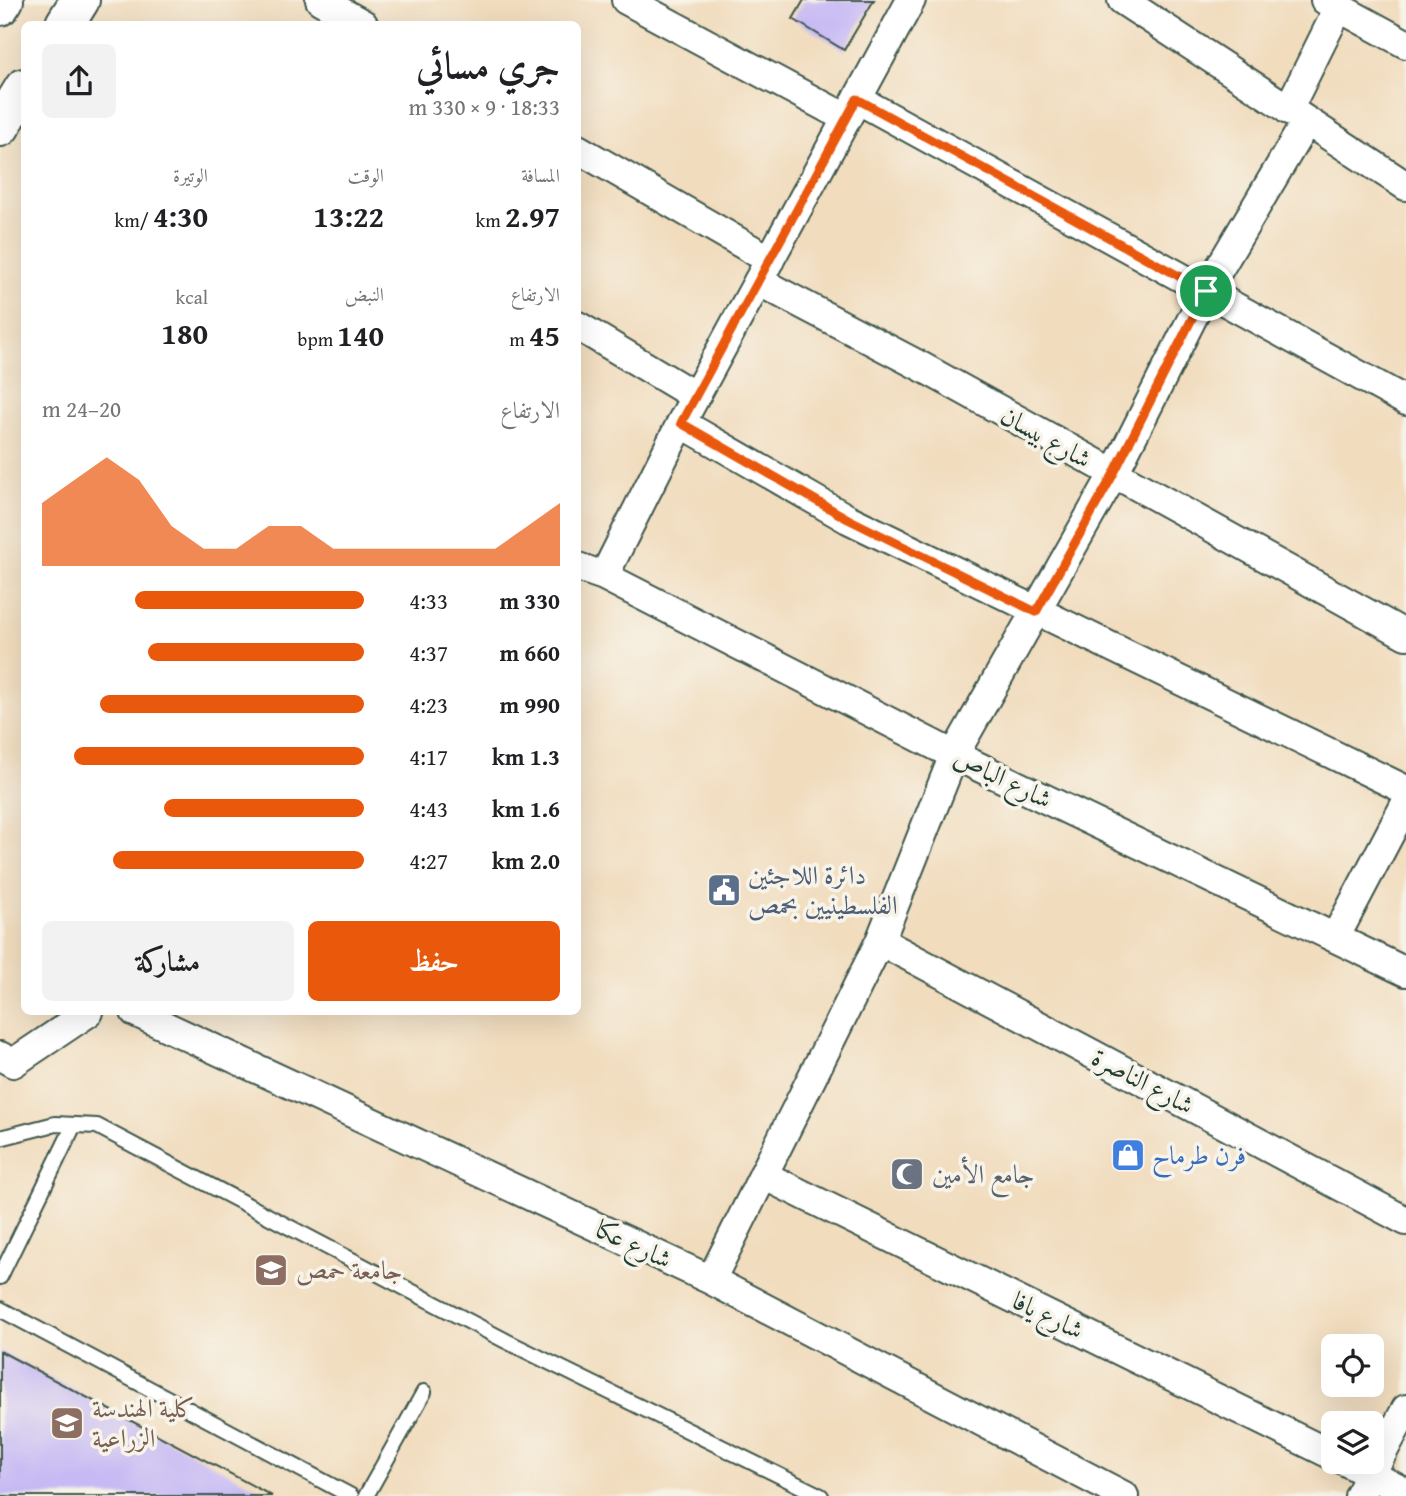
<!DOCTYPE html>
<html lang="ar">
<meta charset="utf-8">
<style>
:root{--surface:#fff;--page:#f2f2f2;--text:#202124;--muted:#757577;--accent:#ea580c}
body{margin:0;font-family:"Gentium Book Plus",Amiri,serif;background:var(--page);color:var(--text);direction:rtl;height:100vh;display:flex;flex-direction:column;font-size:26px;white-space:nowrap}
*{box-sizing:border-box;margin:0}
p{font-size:23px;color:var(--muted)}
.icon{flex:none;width:38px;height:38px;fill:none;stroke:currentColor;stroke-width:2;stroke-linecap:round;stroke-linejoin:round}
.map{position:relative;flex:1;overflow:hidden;direction:ltr}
.panel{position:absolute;left:21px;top:21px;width:560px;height:994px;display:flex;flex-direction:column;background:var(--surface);border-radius:10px;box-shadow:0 7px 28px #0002;direction:rtl}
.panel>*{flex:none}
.controls{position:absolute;left:1321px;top:1334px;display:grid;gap:14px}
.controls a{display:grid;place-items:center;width:63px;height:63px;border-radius:10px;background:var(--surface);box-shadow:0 7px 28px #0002;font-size:35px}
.pin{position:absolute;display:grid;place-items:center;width:60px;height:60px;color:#fff;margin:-30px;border:4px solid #fff;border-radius:50%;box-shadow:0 2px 7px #0007}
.round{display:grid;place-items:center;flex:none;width:74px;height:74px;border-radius:10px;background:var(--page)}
.overview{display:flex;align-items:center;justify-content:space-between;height:119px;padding:0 21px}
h1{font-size:38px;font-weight:700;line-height:52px}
.stats{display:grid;grid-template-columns:repeat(3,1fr);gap:10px;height:119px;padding:7px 21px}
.stats div{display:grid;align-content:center}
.stats b{font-size:30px;font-weight:700}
.stats small{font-size:19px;font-weight:400}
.stats p{font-size:19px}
.chart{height:196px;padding:14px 21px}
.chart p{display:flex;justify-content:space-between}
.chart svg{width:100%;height:126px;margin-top:7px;fill:var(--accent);opacity:.7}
.button{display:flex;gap:14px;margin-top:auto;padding:14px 21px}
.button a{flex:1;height:80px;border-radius:10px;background:var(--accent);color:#fff;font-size:28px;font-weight:700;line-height:80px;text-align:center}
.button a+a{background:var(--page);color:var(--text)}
ul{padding:0 21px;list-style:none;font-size:23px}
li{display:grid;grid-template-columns:112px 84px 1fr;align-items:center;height:52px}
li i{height:18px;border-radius:9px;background:var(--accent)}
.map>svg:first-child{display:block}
.building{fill:#c6b9f4}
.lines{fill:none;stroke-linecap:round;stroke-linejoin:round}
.service-casing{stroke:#3e5549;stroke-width:18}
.minor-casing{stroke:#3e5549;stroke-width:32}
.trunk-casing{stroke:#3e5549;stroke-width:42}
.service{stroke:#fff;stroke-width:14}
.minor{stroke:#fff;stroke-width:28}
.trunk{stroke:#fff;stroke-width:38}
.route-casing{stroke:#fff;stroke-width:14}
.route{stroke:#ea580c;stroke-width:9}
.labels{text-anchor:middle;stroke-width:7;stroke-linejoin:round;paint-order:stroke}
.street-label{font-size:26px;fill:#1f3d34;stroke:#f7f3e8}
.service-label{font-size:26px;fill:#4e5e75;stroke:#f7f3e8;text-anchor:start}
.shop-label{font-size:26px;fill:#366cbe;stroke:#f7f3e8;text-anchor:start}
.worship-label{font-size:26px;fill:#5b616d;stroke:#f7f3e8;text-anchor:start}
.education-label{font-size:26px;fill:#785e54;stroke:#f7f3e8;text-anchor:start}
</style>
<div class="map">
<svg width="1406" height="1496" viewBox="0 0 1406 1496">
<rect width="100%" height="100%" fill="#f7f3e8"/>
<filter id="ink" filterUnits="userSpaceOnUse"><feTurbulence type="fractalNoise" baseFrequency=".0143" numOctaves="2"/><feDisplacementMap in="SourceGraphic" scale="14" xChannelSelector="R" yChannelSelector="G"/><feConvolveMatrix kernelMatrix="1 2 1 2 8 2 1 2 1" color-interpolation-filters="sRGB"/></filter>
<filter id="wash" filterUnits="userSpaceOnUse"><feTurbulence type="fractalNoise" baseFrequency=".00686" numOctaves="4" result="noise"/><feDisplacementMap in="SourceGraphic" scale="28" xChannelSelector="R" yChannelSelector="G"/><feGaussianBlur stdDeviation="1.57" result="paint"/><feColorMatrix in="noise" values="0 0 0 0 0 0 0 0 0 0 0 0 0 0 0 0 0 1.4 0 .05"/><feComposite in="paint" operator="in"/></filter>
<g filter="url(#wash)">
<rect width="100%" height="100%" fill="#f1dcbd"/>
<g id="blocks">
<!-- building -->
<path class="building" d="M 804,0 L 874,0 L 844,50 L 793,19 Z
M 0,1351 L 272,1496 L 0,1496 Z"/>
</g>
</g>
<g filter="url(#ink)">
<use href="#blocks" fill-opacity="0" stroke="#3e5549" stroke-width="2"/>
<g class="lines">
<!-- service casing -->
<g class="service-casing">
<path id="service" d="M 0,1138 L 55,1124 L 97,1126 L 506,1341 L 821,1496
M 0,1277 L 74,1125
M 0,1309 L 351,1496
M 366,1496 L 424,1392"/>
</g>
<!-- minor casing -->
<g class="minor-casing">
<path id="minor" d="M 320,0 L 363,24
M 626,0 L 846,118
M 1122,0 L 1406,186
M 1325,0 L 1406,44
M 857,99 L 1406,401
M 1288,110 L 1339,7
M 578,149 L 770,260
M 758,281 L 924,368 L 1406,635
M 578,326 L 695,396
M 681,423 L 848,519 L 1406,790
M 578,567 L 604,576 L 954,755 L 1406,972
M 604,576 L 681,423 L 911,0
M 1336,936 L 1406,803
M 880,941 L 1406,1221
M 135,1012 L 711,1280 L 1124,1496
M 0,1056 L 13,1063 L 89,1012
M 763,1175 L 1334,1456
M 711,1280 L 880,941 L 954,755 L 1113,475 L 1206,291 L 1306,122
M 1345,1461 L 1406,1493
M 1359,1496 L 1406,1409"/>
</g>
<!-- trunk casing -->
<g class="trunk-casing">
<path id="trunk" d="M 0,6 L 4,0
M 65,24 L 80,0
M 0,127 L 24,88"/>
</g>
<!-- service -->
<use href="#service" class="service"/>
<!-- minor -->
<use href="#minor" class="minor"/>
<!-- trunk -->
<use href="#trunk" class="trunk"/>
</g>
</g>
<g class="lines" filter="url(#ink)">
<!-- route casing -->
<g class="route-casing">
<path id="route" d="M 857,99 L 1206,291 L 1113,475 L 1036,612 L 848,519 L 681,423 Z"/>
</g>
<!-- route -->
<use href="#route" class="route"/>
</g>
<!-- icons -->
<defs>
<g id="civic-square" transform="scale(1.75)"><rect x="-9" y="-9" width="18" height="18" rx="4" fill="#5c6f8a" stroke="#f7f3e8"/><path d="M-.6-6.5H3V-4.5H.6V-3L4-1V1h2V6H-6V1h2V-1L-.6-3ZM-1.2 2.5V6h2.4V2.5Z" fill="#fff"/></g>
<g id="shop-square" transform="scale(1.75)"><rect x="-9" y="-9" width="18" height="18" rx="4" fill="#3f7fe0" stroke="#f7f3e8"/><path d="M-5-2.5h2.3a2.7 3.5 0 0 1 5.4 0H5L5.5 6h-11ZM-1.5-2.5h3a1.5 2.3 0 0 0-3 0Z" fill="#fff"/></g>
<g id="mosque-square" transform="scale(1.75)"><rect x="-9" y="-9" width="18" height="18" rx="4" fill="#6b7280" stroke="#f7f3e8"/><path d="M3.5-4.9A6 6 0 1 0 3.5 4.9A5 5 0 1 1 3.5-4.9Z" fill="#fff"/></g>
<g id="university-square" transform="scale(1.75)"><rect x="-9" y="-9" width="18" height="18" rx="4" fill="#8d6e63" stroke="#f7f3e8"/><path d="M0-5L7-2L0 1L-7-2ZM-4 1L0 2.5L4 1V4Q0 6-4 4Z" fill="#fff"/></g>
</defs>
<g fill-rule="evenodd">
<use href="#civic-square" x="724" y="890"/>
<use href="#shop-square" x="1128" y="1155"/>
<use href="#mosque-square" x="907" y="1174"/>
<use href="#university-square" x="271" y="1270"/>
<use href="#university-square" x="67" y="1423"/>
</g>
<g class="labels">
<!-- street labels -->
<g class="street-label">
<text transform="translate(1046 437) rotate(29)" y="9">شارع بيسان</text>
<text transform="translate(1003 778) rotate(26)" y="9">شارع الباص</text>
<text transform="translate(1143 1081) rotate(28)" y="9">شارع الناصرة</text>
<text transform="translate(634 1244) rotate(25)" y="9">شارع عكا</text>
<text transform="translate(1048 1315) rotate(26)" y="9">شارع يافا</text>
</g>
<!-- service labels -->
<g class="service-label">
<text x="748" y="884">دائرة اللاجئين<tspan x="748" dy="30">الفلسطينيين بحمص</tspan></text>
</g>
<!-- shop labels -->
<g class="shop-label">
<text x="1152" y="1164">فرن طرماح</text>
</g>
<!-- worship labels -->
<g class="worship-label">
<text x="932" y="1183">جامع الأمين</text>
</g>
<!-- education labels -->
<g class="education-label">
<text x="296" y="1279">جامعة حمص</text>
<text x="92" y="1417">كلية الهندسة<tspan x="92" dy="30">الزراعية</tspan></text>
</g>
</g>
</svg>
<div class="controls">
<a><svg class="icon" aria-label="locate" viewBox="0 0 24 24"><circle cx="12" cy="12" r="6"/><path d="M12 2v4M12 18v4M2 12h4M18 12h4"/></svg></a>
<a><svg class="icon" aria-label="layers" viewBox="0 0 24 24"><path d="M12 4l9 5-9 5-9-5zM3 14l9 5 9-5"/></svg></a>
</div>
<div class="pin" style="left:1206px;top:291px;background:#1e9e55"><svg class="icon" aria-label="arrive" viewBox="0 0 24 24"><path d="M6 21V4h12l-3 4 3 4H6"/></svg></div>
<section class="panel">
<div class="overview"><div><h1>جري مسائي</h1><p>18:33 · 9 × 330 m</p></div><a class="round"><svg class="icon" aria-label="share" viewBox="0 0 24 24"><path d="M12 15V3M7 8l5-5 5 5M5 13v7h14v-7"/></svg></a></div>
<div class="stats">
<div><p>المسافة</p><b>2.97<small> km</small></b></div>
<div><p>الوقت</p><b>13:22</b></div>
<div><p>الوتيرة</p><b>4:30<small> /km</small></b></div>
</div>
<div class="stats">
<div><p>الارتفاع</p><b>45<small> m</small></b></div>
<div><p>النبض</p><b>140<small> bpm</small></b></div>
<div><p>kcal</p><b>180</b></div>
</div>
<div class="chart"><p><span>الارتفاع</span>20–24 m</p>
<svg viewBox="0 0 160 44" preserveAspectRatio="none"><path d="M0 44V22L10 14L20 6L30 14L40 30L50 38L60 38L70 30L80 30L90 38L100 38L110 38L120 38L130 38L140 38L150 30L160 22V44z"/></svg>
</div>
<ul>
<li><b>330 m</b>4:33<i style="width:71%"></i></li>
<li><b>660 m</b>4:37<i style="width:67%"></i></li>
<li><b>990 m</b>4:23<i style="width:82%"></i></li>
<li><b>1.3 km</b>4:17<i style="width:90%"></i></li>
<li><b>1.6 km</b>4:43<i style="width:62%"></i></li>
<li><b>2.0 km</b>4:27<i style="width:78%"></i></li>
</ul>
<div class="button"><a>حفظ</a><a>مشاركة</a></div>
</section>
</div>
